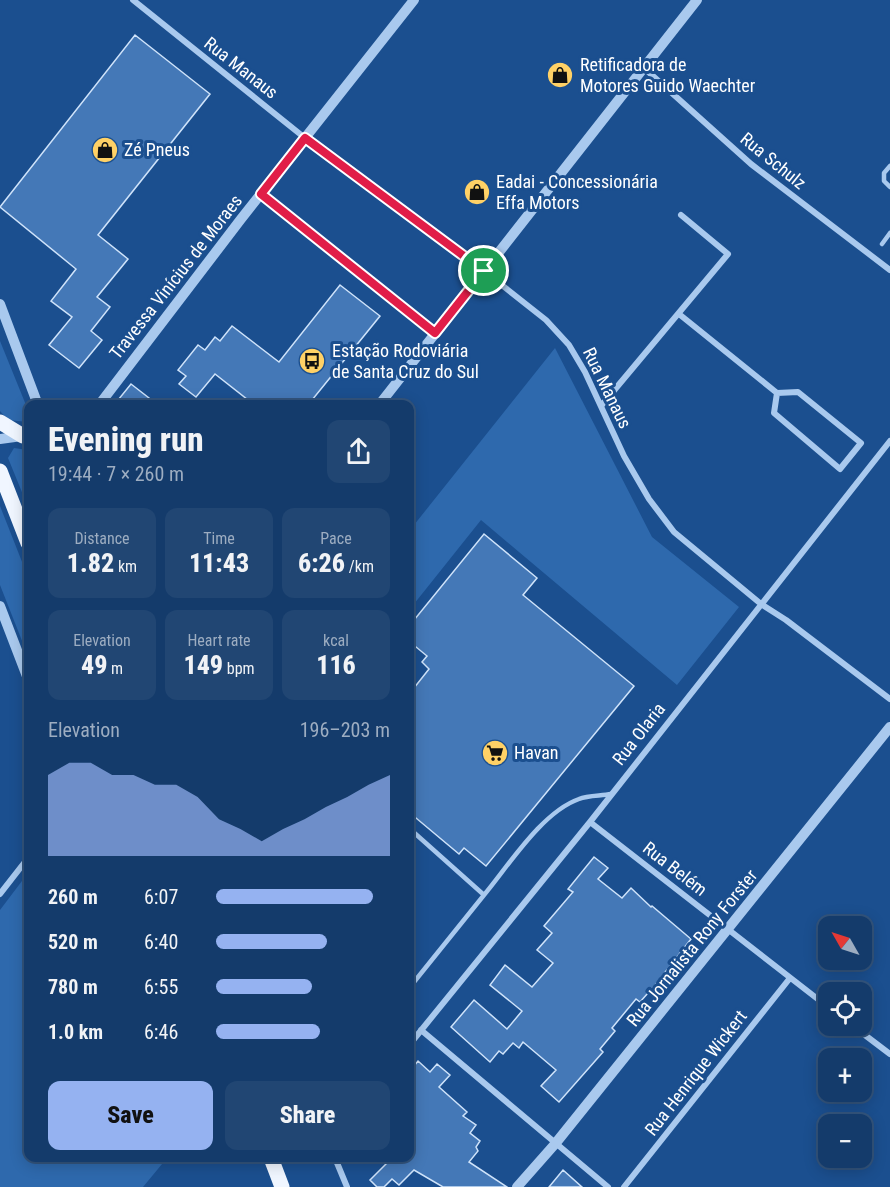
<!DOCTYPE html>
<meta charset="utf-8">
<style>
:root{--surface:#143b6b;--page:#214673;--text:#f1f3f6;--muted:#9dadc1;--line:#33557e;--accent:#95b2f1}
body{margin:0;font-family:"Roboto Condensed",sans-serif;background:var(--page);color:var(--text);height:100vh;display:flex;flex-direction:column;font-size:22px;white-space:nowrap}
*{box-sizing:border-box;margin:0}
p{font-size:20px;color:var(--muted)}
.icon{flex:none;width:33px;height:33px;fill:none;stroke:currentColor;stroke-width:2;stroke-linecap:round;stroke-linejoin:round}
.map{position:relative;flex:1;overflow:hidden}
.sheet{position:absolute;left:24px;top:400px;width:390px;height:762px;display:flex;flex-direction:column;background:var(--surface);border-radius:12px;box-shadow:0 3px 15px #0003,0 0 0 2px var(--line)}
.sheet>*{flex:none}
.needle{width:39px;rotate:309deg}
.controls{position:absolute;left:818px;top:916px;display:grid;gap:12px}
.controls a{display:grid;place-items:center;width:54px;height:54px;border-radius:12px;background:var(--surface);box-shadow:0 3px 15px #0003,0 0 0 2px var(--line);font-size:30px}
.pin{position:absolute;display:grid;place-items:center;width:51px;height:51px;color:#fff;margin:-26px;border:3px solid #fff;border-radius:50%;box-shadow:0 2px 6px #0007}
.round{display:grid;place-items:center;flex:none;width:63px;height:63px;border-radius:12px;background:var(--page)}
.headline{display:flex;align-items:center;justify-content:space-between;height:102px;padding:0 24px}
h1{font-size:33px;font-weight:800;line-height:45px}
.metrics{display:grid;grid-template-columns:repeat(3,1fr);gap:9px;height:102px;padding:6px 24px}
.metrics div{display:grid;align-content:center;border-radius:12px;background:var(--page);text-align:center}
.metrics b{font-size:26px;font-weight:800}
.metrics small{font-size:16px;font-weight:400}
.metrics p{font-size:16px}
.chart{height:168px;padding:12px 24px}
.chart p{display:flex;justify-content:space-between}
.chart svg{width:100%;height:108px;margin-top:6px;fill:var(--accent);opacity:.7}
.cta{display:flex;gap:12px;margin-top:auto;padding:12px 24px}
.cta a{flex:1;height:69px;border-radius:12px;background:var(--accent);color:#111;font-size:24px;font-weight:800;line-height:69px;text-align:center}
.cta a+a{background:var(--page);color:var(--text)}
ul{padding:0 24px;list-style:none;font-size:20px}
li{display:grid;grid-template-columns:96px 72px 1fr;align-items:center;height:45px}
li i{height:15px;border-radius:8px;background:var(--accent)}
.map>svg:first-child{display:block}
.green{fill:#2e69ad}
.building{fill:#4478b7;stroke:#cfe3fa;stroke-width:1.5}
.lines{fill:none;stroke-linecap:round;stroke-linejoin:round}
.service{stroke:#a9c9ee;stroke-width:4.5}
.minor{stroke:#a9c9ee;stroke-width:6}
.tertiary{stroke:#a9c9ee;stroke-width:10}
.primary{stroke:#f0f6ff;stroke-width:15}
.route-casing{stroke:#fff;stroke-width:12}
.route{stroke:#e11d48;stroke-width:8}
.labels{text-anchor:middle;stroke-width:6;stroke-linejoin:round;paint-order:stroke}
.poi-label{font-size:18px;fill:#fff;stroke:#1b4f8f;text-anchor:start}
.street-label{font-size:18px;fill:#fff;stroke:#1b4f8f}
</style>
<div class="map">
<svg width="890" height="1187" viewBox="0 0 890 1187">
<rect width="100%" height="100%" fill="#1b4f8f"/>
<!-- green -->
<path class="green" d="M 0,341 L 28,410 L 28,422 L 8,420 L 0,411 Z
M 555,348 L 652,537 L 739,607 L 677,685 L 481,520 L 410,609 L 410,530 Z
M 14,448 L 28,450 L 28,507 L 8,458 Z
M 0,506 L 28,577 L 28,656 L 0,585 Z
M 28,873 L 28,1158 L 167,1158 L 143,1187 L 0,1187 L 0,910 Z"/>
<!-- building -->
<path class="building" d="M 135,35 L 210,94 L 98,235 L 128,259 L 97,297 L 110,307 L 91,331 L 102,340 L 79,368 L 49,345 L 72,317 L 51,301 L 76,269 L 0,207 Z
M 340,285 L 380,316 L 308,405 L 245,405 L 248,400 L 215,374 L 196,397 L 179,384 L 186,376 L 178,370 L 198,345 L 205,350 L 215,337 L 220,341 L 232,326 L 279,362 Z
M 131,384 L 158,405 L 114,405 Z
M 484,534 L 537,578 L 523,595 L 634,686 L 486,866 L 464,848 L 459,854 L 410,813 L 410,693 L 429,669 L 422,662 L 427,656 L 410,642 L 410,625 Z
M 594,857 L 608,868 L 598,879 L 622,898 L 631,888 L 651,907 L 652,906 L 691,939 L 656,984 L 640,1002 L 636,999 L 612,1028 L 615,1031 L 600,1049 L 603,1052 L 559,1102 L 541,1086 L 556,1070 L 523,1042 L 519,1048 L 513,1043 L 503,1054 L 499,1051 L 490,1062 L 451,1027 L 474,1000 L 507,1029 L 522,1011 L 490,985 L 505,965 L 532,987 L 553,963 L 537,950 L 552,933 L 544,926 L 573,892 L 568,889 Z
M 418,1061 L 430,1072 L 437,1064 L 450,1075 L 439,1087 L 467,1112 L 463,1116 L 476,1125 L 470,1133 L 480,1141 L 476,1147 L 478,1151 L 469,1162 L 507,1187 L 443,1187 L 414,1170 L 399,1185 L 392,1179 L 384,1187 L 377,1187 L 370,1180 L 392,1158 L 410,1158 L 410,1071 Z
M 563,1170 L 582,1187 L 549,1187 Z"/>
<g class="lines">
<!-- service -->
<path class="service" d="M 890,166 L 884,173 L 884,181 L 890,187
M 262,194 L 435,333
M 882,244 L 890,233
M 410,829 L 484,895 L 410,987
M 484,895 C 509,865 542,812 579,799 C 588,795 601,796 611,794"/>
<!-- minor -->
<path class="minor" d="M 133,0 L 305,138 L 484,271 L 546,320 L 569,345 L 585,372 L 624,456 L 649,499 L 674,532 L 761,604 L 786,620 L 890,699
M 644,68 L 751,164 L 890,270
M 679,314 L 777,393 L 798,392 L 861,443 L 840,469 L 774,413 L 777,393
M 601,406 L 728,254 L 681,215
M 590,822 L 828,1007
M 0,894 L 28,858
M 853,1026 L 890,1054
M 421,1030 L 608,1187
M 410,1044 L 590,822 L 890,441
M 335,1158 L 347,1187
M 624,1187 L 790,978"/>
<!-- tertiary -->
<path class="tertiary" d="M 0,304 L 38,405
M 99,405 L 241,219 L 414,0
M 379,405 L 697,0
M 0,439 L 22,436
M 0,606 L 28,679
M 517,1187 L 555,1144 L 890,727"/>
<!-- primary -->
<path class="primary" d="M 0,422 L 23,436
M 0,471 L 28,543
M 271,1158 L 282,1187"/>
</g>
<g class="lines">
<!-- route casing -->
<g class="route-casing">
<path id="route" d="M 305,138 L 484,271 L 435,333 L 261,194 Z"/>
</g>
<!-- route -->
<use href="#route" class="route"/>
</g>
<!-- icons -->
<defs>
<g id="shop-disc" transform="scale(1.35)"><circle r="9.5" fill="#ffd166" stroke="#1b4f8f"/><path d="M-5-2.5h2.3a2.7 3.5 0 0 1 5.4 0H5L5.5 6h-11ZM-1.5-2.5h3a1.5 2.3 0 0 0-3 0Z" fill="#111"/></g>
<g id="bus-disc" transform="scale(1.35)"><circle r="9.5" fill="#ffd166" stroke="#1b4f8f"/><path d="M-5-6H5V4H4V6H2V4H-2V6H-4V4H-5ZM-3.5-4V0h7V-4ZM-3.5 1.2v1.5H-2V1.2ZM2 1.2v1.5H3.5V1.2Z" fill="#111"/></g>
<g id="supermarket-disc" transform="scale(1.35)"><circle r="9.5" fill="#ffd166" stroke="#1b4f8f"/><path d="M-6-5.5h2.5l.6 2H6L4.5 2H-2.5L-4.4-4H-6ZM-1.5 3.2a1.3 1.3 0 1 0 .1 0ZM3 3.2a1.3 1.3 0 1 0 .1 0Z" fill="#111"/></g>
</defs>
<g fill-rule="evenodd">
<use href="#shop-disc" x="560" y="75"/>
<use href="#shop-disc" x="105" y="150"/>
<use href="#shop-disc" x="477" y="192"/>
<use href="#bus-disc" x="312" y="361"/>
<use href="#supermarket-disc" x="495" y="753"/>
</g>
<g class="labels">
<!-- poi labels -->
<g class="poi-label">
<text x="580" y="71">Retificadora de<tspan x="580" dy="21">Motores Guido Waechter</tspan></text>
<text x="124" y="156">Zé Pneus</text>
<text x="496" y="188">Eadai - Concessionária<tspan x="496" dy="21">Effa Motors</tspan></text>
<text x="332" y="357">Estação Rodoviária<tspan x="332" dy="21">de Santa Cruz do Sul</tspan></text>
<text x="514" y="759">Havan</text>
</g>
<!-- street labels -->
<g class="street-label">
<text transform="translate(241 68) rotate(38)" y="6">Rua Manaus</text>
<text transform="translate(773 161) rotate(39)" y="6">Rua Schulz</text>
<text transform="translate(176 277) rotate(-52)" y="6">Travessa Vinícius de Moraes</text>
<text transform="translate(607 388) rotate(64)" y="6">Rua Manaus</text>
<text transform="translate(639 734) rotate(-52)" y="6">Rua Olaria</text>
<text transform="translate(675 869) rotate(38)" y="6">Rua Belém</text>
<text transform="translate(692 948) rotate(-51)" y="6">Rua Jornalista Rony Forster</text>
<text transform="translate(696 1073) rotate(-52)" y="6">Rua Henrique Wickert</text>
</g>
</g>
</svg>
<div class="controls">
<a><svg class="needle" viewBox="-14 -14 28 28"><path d="M0-13l5 13h-10z" fill="#e53935"/><path d="M0 13l5-13h-10z" fill="#9dadc1"/></svg></a>
<a><svg class="icon" aria-label="locate" viewBox="0 0 24 24"><circle cx="12" cy="12" r="6"/><path d="M12 2v4M12 18v4M2 12h4M18 12h4"/></svg></a>
<a>+</a>
<a>−</a>
</div>
<div class="pin" style="left:484px;top:271px;background:#1e9e55"><svg class="icon" aria-label="arrive" viewBox="0 0 24 24"><path d="M6 21V4h12l-3 4 3 4H6"/></svg></div>
<section class="sheet">
<div class="headline"><div><h1>Evening run</h1><p>19:44 · 7 × 260 m</p></div><a class="round"><svg class="icon" aria-label="share" viewBox="0 0 24 24"><path d="M12 15V3M7 8l5-5 5 5M5 13v7h14v-7"/></svg></a></div>
<div class="metrics">
<div><p>Distance</p><b>1.82<small> km</small></b></div>
<div><p>Time</p><b>11:43</b></div>
<div><p>Pace</p><b>6:26<small> /km</small></b></div>
</div>
<div class="metrics">
<div><p>Elevation</p><b>49<small> m</small></b></div>
<div><p>Heart rate</p><b>149<small> bpm</small></b></div>
<div><p>kcal</p><b>116</b></div>
</div>
<div class="chart"><p><span>Elevation</span>196–203 m</p>
<svg viewBox="0 0 160 44" preserveAspectRatio="none"><path d="M0 44V11L10 6L20 6L30 11L40 11L50 15L60 15L70 20L80 29L90 33L100 38L110 33L120 29L130 24L140 20L150 15L160 11V44z"/></svg>
</div>
<ul>
<li><b>260 m</b>6:07<i style="width:90%"></i></li>
<li><b>520 m</b>6:40<i style="width:64%"></i></li>
<li><b>780 m</b>6:55<i style="width:55%"></i></li>
<li><b>1.0 km</b>6:46<i style="width:60%"></i></li>
</ul>
<div class="cta"><a>Save</a><a>Share</a></div>
</section>
</div>
